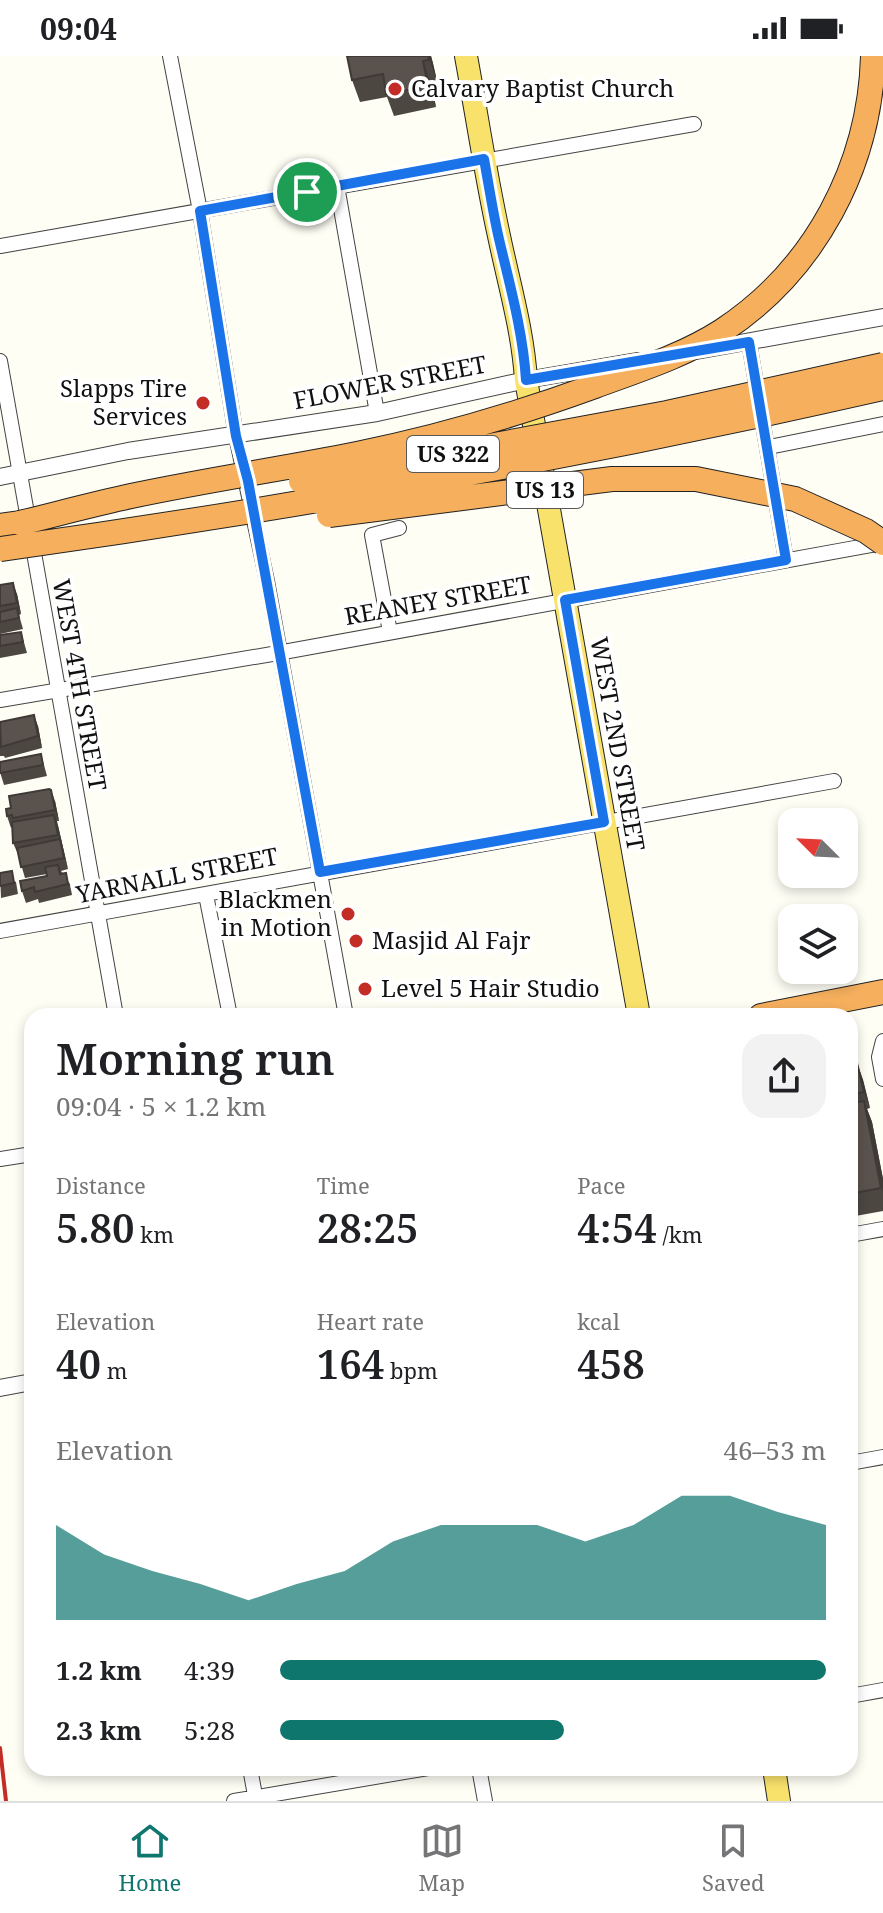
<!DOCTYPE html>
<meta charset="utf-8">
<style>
:root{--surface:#fff;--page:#f2f2f2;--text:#202124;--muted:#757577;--line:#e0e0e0;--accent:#0f766e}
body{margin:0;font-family:"Noto Serif",serif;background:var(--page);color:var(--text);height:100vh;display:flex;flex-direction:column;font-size:30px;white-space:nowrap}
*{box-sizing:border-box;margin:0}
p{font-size:26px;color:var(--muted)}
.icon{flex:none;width:44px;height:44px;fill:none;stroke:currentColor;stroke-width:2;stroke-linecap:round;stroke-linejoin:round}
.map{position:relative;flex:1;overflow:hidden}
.details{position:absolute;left:24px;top:952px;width:834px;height:768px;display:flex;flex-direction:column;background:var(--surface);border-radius:24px;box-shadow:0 4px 12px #0003}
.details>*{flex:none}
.needle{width:52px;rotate:294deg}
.buttons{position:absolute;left:778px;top:752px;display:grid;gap:16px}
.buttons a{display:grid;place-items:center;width:80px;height:80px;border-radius:16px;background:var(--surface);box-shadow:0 4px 12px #0003;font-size:40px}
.pin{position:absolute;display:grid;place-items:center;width:68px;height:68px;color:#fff;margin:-34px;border:4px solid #fff;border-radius:50%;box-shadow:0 2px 8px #0007}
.round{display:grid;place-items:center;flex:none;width:84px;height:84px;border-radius:24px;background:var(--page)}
.overview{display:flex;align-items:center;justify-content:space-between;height:136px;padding:0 32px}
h1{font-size:44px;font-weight:600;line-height:60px}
.stats{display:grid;grid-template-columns:repeat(3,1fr);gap:12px;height:136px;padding:8px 32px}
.stats div{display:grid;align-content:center}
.stats b{font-size:40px;font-weight:600}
.stats small{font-size:22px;font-weight:400}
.stats p{font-size:22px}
.chart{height:224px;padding:16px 32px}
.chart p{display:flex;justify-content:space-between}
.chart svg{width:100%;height:144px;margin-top:8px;fill:var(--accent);opacity:.7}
ul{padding:0 32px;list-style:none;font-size:26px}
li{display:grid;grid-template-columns:128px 96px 1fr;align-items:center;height:60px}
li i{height:20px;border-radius:10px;background:var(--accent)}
.status{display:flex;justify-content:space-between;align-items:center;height:56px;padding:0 40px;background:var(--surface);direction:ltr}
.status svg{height:22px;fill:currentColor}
.menu{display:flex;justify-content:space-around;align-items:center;height:112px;border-top:2px solid var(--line);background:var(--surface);font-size:22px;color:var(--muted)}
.menu a{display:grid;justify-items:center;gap:4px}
.menu .active{color:var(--accent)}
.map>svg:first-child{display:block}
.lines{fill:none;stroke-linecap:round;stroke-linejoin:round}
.minor-casing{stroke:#444;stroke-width:16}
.tertiary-casing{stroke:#444;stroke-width:18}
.primary-casing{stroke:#222;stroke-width:24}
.motorway-casing{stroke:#222;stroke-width:26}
.minor{stroke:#fff;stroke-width:14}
.tertiary{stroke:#fff;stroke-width:16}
.primary{stroke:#f9e26b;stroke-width:22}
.motorway{stroke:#f5af5d;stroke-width:24}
.rail{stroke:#c42c26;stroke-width:4}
.motorway-bridge-casing{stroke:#222;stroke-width:26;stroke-linecap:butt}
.motorway-bridge{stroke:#f5af5d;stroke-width:24}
.wall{fill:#4d4742}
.shaded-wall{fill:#3f3a36}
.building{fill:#5a534d;stroke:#3f3a36;stroke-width:2}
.route-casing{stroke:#fff;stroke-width:16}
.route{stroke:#1a73e8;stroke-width:10}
.poi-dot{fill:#c42c26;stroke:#fff;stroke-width:3}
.labels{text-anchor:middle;stroke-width:8;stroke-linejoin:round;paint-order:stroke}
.shield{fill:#fff;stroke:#585858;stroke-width:2}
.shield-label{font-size:22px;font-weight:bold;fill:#111}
.poi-label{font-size:24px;fill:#111;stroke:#fff;text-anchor:start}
.street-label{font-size:24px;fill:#111;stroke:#fff}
</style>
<div class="status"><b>09:04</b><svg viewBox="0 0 49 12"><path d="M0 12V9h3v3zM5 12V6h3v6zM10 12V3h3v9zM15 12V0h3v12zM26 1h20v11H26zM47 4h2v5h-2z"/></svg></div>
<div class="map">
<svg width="883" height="1745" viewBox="0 0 883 1745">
<rect width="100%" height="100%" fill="#fffef5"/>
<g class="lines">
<!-- minor casing -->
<g class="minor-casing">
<path id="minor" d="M 170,0 L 200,155 L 236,380 L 267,525 L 346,960
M 337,130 L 377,357
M 0,190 L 694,68
M 749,286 L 786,504
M 0,305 L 116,960
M 769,391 L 883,368
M 390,576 L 372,479 L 399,472
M 0,644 L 278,597 L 882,487
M 206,839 L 230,960
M 0,875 L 834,725
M 883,985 L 879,1001 L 883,1023
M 0,1103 L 32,1098
M 850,1179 L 883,1173
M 850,1407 L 883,1401
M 850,1640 L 883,1634
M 250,1712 L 256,1745
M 479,1712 L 485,1745
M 234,1745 L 428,1712"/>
</g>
<!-- tertiary casing -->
<g class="tertiary-casing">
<path id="tertiary" d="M 696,295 L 883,261
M 0,421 L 128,395 L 377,357 L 526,324 L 637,305
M 0,1332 L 32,1326"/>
</g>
<!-- primary casing -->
<g class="primary-casing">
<path id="primary" d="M 466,0 C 477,60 486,121 499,180 C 509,228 523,275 526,324 L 639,960
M 774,1712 L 779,1745"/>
</g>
<!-- motorway casing -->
<g class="motorway-casing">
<path id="motorway" d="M 0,470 L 20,467
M 761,960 L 883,936"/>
</g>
<!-- minor -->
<use href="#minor" class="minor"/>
<!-- tertiary -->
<use href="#tertiary" class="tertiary"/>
<!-- primary -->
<use href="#primary" class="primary"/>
<!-- motorway -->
<use href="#motorway" class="motorway"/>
<!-- rail -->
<path class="rail" d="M 0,1692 L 6,1745"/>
<!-- motorway-bridge casing -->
<g class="motorway-bridge-casing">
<path id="motorway-bridge" d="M 301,425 L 667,357 L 883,309
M 329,459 L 612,423 L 696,423 L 795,443 L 866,475 L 883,487
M 20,467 C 57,458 94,448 131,440 C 206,424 282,413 357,398 C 437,382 518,358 595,330 C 638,314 683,300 722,275 C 815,214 870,110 873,0
M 0,493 C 297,452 591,398 883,332"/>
</g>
<!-- motorway-bridge -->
<use href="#motorway-bridge" class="motorway-bridge"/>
</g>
<!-- wall -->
<path class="wall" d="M 347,0 L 431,0 L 437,25 L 431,27 L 436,51 L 394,60 L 387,41 L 360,46 L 352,24 Z
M 0,529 L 17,538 L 21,558 L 19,559 L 23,573 L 0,578 Z
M 21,576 L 27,597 L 0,602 L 0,579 Z
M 0,666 L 38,670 L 42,692 L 5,702 L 4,700 L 0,700 Z
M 41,698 L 47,720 L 4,729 L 0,716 Z
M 55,745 L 59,765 L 57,765 L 68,813 L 61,815 L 70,828 L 72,839 L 39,847 L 38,843 L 26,847 L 22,835 L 47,820 L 47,818 L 25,822 L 18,798 L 13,787 L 12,771 L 11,772 L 7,760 Z
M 0,817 L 16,826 L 18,838 L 1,842 Z
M 857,1007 L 863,1024 L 870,1052 L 867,1053 L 872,1066 L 883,1123 L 883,1155 L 850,1161 L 850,1122 L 855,1121 L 850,1097 L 850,1009 Z"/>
<!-- shaded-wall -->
<path class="shaded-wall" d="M 428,0 L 431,0 L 433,7 L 437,25 Z
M 423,5 L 431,27 L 436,51 L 428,30 Z
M 13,527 L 17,538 L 21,558 L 17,547 Z
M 34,659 L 38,670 L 42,692 L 38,680 Z
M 51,734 L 55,745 L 59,765 L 55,754 Z
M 54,759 L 58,770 L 68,813 L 58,779 Z
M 857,1007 L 863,1024 L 870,1052 L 864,1036 Z
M 864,1045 L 872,1066 L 883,1123 L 883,1137 Z"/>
<!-- building -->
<path class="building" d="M 347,0 L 428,0 L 429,4 L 423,5 L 428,30 L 386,38 L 383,18 L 352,24 Z
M 13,527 L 17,547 L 0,550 L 0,529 Z
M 17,552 L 19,562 L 0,566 L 0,556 Z
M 21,576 L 23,586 L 0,590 L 0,579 Z
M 34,659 L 38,680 L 1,691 L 0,666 Z
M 41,698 L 43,709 L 0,717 L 0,706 Z
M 49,733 L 51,734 L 55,754 L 13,762 L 12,759 L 7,760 L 6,753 L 11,752 L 9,740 Z
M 54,759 L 58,779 L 13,787 L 12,766 Z
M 60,783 L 64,802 L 21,811 L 17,792 Z
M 58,809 L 60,818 L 66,817 L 68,828 L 35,836 L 34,831 L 22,835 L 20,825 L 47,820 L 45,811 Z
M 12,815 L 14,827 L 0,830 L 0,817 Z
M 857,1007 L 864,1036 L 850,1039 L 850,1009 Z
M 864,1045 L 881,1132 L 850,1138 L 850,1122 L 855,1121 L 850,1097 L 850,1047 Z"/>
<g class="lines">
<!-- route casing -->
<g class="route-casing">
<path id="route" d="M 484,103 C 489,130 493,157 499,183 C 510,230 523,276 526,324 L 749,286 L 786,504 L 565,544 L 604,766 L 320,816 L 248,425 L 236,380 L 200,155 Z"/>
</g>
<!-- route -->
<use href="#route" class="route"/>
</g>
<!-- markers -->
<g class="poi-dot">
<circle cx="395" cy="33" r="8"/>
<circle cx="203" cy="347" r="8"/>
<circle cx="348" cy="858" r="8"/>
<circle cx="356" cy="885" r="8"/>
<circle cx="365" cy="933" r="8"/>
</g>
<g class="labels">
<!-- shield labels -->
<g class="shield">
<rect x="407" y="380" width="92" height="36" rx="6"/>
<rect x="507" y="416" width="76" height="36" rx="6"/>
</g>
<g class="shield-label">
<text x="453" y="406">US 322</text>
<text x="545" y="442">US 13</text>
</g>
<!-- poi labels -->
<g class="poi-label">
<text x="411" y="41">Calvary Baptist Church</text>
<text x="187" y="341" text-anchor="end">Slapps Tire<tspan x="187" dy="28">Services</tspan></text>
<text x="332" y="852" text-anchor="end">Blackmen<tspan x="332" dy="28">in Motion</tspan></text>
<text x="372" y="893">Masjid Al Fajr</text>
<text x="381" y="941">Level 5 Hair Studio</text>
</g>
<!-- street labels -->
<g class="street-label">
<text transform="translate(390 327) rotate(-11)" y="8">FLOWER STREET</text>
<text transform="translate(438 545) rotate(-10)" y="8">REANEY STREET</text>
<text transform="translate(79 629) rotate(80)" y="8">WEST 4TH STREET</text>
<text transform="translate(617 688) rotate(80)" y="8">WEST 2ND STREET</text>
<text transform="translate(177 820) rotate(-11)" y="8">YARNALL STREET</text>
</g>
</g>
</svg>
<div class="buttons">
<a><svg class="needle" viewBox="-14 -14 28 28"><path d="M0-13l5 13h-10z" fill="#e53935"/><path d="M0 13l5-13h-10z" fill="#757577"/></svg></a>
<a><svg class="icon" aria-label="layers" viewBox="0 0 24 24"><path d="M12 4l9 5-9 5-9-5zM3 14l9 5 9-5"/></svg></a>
</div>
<div class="pin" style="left:307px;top:136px;background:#1e9e55"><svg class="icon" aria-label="arrive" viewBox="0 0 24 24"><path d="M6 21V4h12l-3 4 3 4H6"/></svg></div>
<section class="details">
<div class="overview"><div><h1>Morning run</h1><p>09:04 · 5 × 1.2 km</p></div><a class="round"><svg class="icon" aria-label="share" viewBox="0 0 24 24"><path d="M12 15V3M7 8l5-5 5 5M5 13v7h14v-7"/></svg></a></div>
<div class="stats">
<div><p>Distance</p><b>5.80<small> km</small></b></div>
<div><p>Time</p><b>28:25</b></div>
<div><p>Pace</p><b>4:54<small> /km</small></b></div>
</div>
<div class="stats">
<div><p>Elevation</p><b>40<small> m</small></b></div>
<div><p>Heart rate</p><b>164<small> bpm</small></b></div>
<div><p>kcal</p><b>458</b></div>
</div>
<div class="chart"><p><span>Elevation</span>46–53 m</p>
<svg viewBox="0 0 160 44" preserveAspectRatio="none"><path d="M0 44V15L10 24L20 29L30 33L40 38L50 33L60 29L70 20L80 15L90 15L100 15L110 20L120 15L130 6L140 6L150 11L160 15V44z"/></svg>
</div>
<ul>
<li><b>1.2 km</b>4:39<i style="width:100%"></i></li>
<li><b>2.3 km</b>5:28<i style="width:52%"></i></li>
</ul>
</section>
</div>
<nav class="menu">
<a class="active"><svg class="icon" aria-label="home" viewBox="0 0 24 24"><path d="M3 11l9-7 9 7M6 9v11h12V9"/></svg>Home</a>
<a><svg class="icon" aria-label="map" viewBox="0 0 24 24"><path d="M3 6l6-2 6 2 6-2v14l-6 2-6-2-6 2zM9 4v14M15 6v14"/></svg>Map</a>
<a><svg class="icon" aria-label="saved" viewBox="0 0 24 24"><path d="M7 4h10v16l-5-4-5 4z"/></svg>Saved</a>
</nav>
